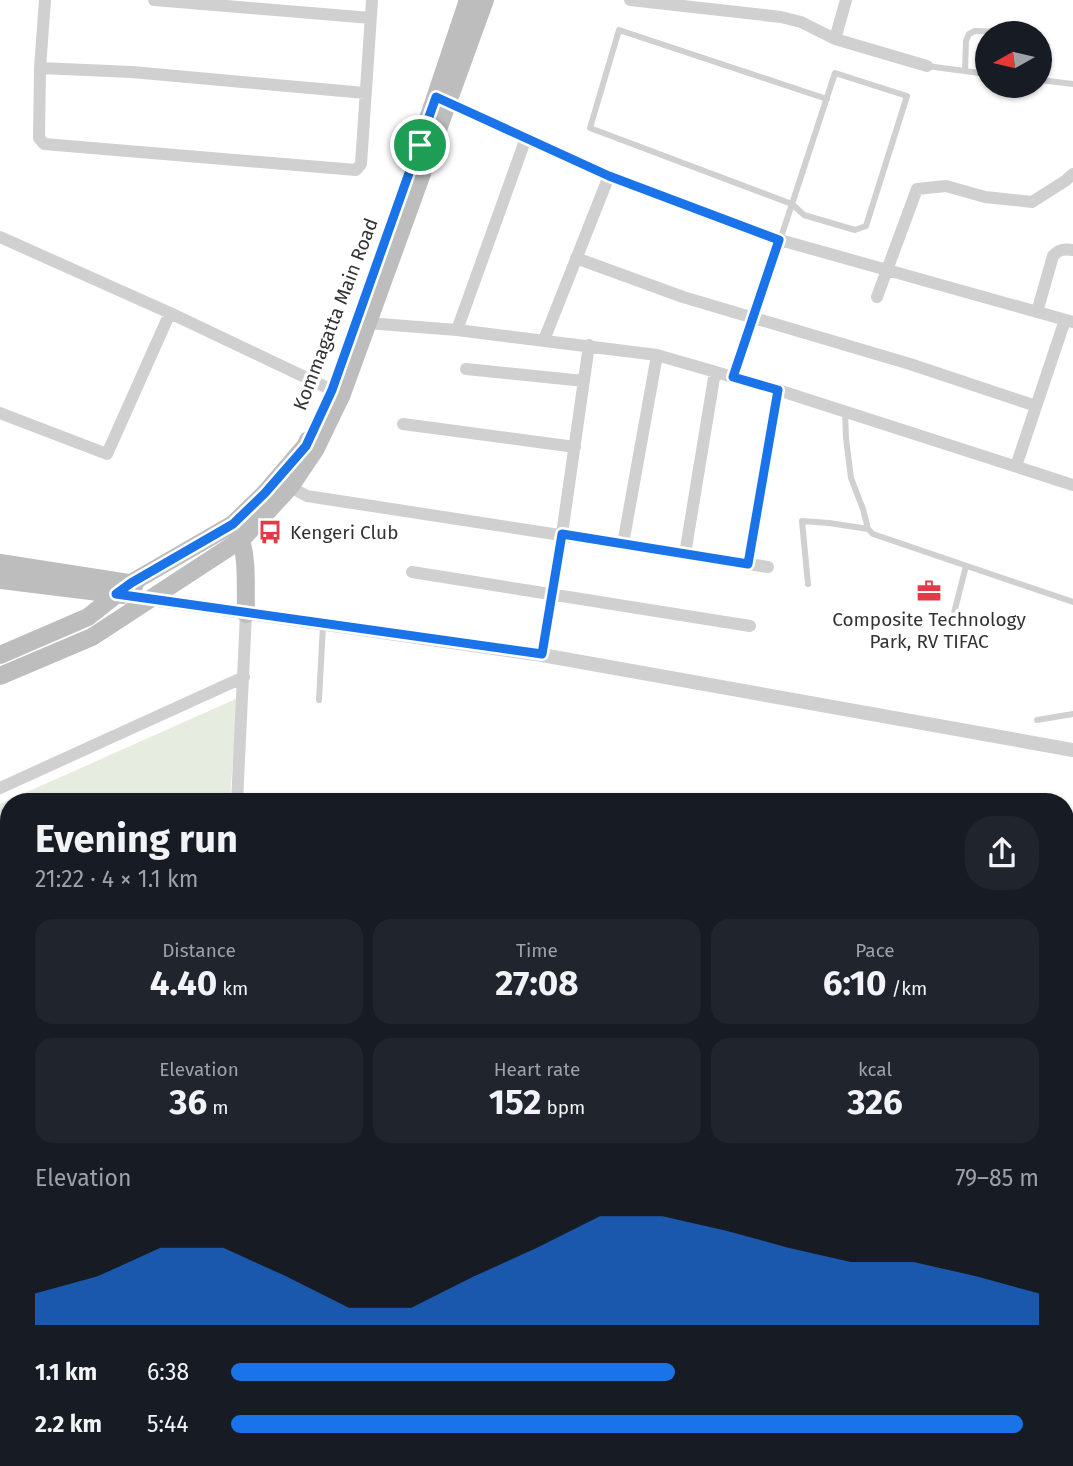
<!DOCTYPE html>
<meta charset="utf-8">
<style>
:root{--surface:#171b24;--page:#20242c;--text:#f1f3f6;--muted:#9ea1a6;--accent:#1a73e8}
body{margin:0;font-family:"Fira Sans",sans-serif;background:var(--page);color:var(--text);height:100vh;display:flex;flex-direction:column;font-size:26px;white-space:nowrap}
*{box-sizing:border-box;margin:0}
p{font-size:23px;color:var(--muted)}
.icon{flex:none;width:38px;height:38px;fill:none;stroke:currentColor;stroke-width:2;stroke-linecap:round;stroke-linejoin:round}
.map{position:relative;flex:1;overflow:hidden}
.details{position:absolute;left:0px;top:793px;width:1074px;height:674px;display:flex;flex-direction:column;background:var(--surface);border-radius:28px 28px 0 0;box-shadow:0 2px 5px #0004}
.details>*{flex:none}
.needle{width:46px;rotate:262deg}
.fabs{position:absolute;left:975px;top:21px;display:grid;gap:14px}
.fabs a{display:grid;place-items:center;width:77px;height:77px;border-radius:50%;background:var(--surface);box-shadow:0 2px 5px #0004;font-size:35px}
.pin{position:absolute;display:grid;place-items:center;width:60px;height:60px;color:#fff;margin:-30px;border:4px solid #fff;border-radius:50%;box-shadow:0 2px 7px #0007}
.round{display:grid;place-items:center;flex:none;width:74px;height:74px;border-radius:28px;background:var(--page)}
.headline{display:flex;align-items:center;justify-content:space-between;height:119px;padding:0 35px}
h1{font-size:38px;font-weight:700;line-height:52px}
.figures{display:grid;grid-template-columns:repeat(3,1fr);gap:10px;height:119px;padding:7px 35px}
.figures div{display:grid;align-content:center;border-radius:18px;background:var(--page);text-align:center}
.figures b{font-size:35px;font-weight:700}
.figures small{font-size:19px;font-weight:400}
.figures p{font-size:19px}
.chart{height:196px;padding:14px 35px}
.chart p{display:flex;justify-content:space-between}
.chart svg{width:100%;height:126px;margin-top:7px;fill:var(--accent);opacity:.7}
ul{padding:0 35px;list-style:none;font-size:23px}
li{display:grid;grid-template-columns:112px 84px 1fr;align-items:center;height:52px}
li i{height:18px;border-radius:9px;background:var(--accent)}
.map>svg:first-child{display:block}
.green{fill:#e6ecdf}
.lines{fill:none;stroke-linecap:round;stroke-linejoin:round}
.path{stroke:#cdcdcd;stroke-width:2.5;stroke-dasharray:3.5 3.5;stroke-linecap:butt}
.service{stroke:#d0d0d0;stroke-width:6}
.minor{stroke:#d0d0d0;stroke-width:12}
.tertiary{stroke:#d0d0d0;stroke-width:14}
.secondary{stroke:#bdbdbd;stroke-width:18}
.motorway{stroke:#9a9a9a;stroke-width:21}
.route-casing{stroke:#fff;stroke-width:14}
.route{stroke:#1a73e8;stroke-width:9}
.labels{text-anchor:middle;stroke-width:7;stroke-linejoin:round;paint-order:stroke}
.street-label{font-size:19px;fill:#333;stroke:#fff}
.poi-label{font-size:19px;fill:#333;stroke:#fff;text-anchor:start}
</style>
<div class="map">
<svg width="1073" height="1466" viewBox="0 0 1073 1466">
<rect width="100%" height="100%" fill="#fff"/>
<!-- green -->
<path class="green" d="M 238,698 L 230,797 L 201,802 L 9,802 L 9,829 L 0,830 L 0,804 Z
M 1066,906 L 1073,907 L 1073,1175 L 1066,1174 Z
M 9,1391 L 9,1458 L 987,1458 L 989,1466 L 0,1466 L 0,1392 Z"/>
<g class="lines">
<!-- path -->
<path class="path" d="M 988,1458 L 989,1466"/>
<!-- service -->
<path class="service" d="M 927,66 L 987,74
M 965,71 L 966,41 L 969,34 L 975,31 L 1003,32
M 835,73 L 907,96 L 866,226 L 855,230 L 804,215 L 792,204 Z
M 1040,80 L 1073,84
M 780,240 L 792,204 L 590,128 L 619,30 L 827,99
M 845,411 L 846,438 L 851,478 L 863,509 L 868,529 L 873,534 L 1073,602
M 808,584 L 802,521 L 829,523 L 868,529
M 954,613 L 966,566
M 319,700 L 323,625
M 1037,720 L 1073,714"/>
<!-- minor -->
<path class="minor" d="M 45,0 L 40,68 L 39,138 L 44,144 L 356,170 L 361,164 L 372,0
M 154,0 L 371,18
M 630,0 L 781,17 L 801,22 L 835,39 L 927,66
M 835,39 L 846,0
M 40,68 L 132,72 L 365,93
M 441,99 L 609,176 L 780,240 L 1073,322
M 0,237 L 170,313 L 332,390
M 780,240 L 733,377 L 778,390 L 1073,485
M 576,258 L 683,297 L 910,364 L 1036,406
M 877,297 L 917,189 L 946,186 L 985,197 L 1032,202 L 1065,181 L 1073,174
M 1037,312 L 1053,256 C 1059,249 1064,249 1073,250
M 367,323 L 457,330 L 657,355 L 733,377
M 457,330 L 526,138
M 544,340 L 609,176
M 466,369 L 584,381
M 0,413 L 107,454 L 170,313
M 403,424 L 575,447
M 1016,466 L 1065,320
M 290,487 L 307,496 L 768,567
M 623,544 L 657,355
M 685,554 L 715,372
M 748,564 L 778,390
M 412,572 L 750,626
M 542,655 L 562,534 L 589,345
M 0,788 L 244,677
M 237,802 L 246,614
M 0,837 L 9,835
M 0,912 L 9,910
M 0,972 L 9,970
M 0,1037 L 9,1036
M 0,1106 L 9,1105
M 0,1185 L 9,1172
M 1066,1333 L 1073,1333
M 0,1383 L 9,1382"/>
<!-- tertiary -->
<path class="tertiary" d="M 151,599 L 542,655 L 1073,750"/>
<!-- secondary -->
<path class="secondary" d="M 428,119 L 468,0
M 237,531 C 249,552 245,590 246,614
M 0,563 L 135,584
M 0,580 L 123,595
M 0,655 L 88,617 L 131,583 L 233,524 L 265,493 L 306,445 L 308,440
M 0,676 L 92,637 L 242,539 L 290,487 L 315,450 L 342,394 L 485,0"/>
<!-- motorway -->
<path class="motorway" d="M 1066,1234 L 1073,1234
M 1066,1269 L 1073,1270
M 0,1278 L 9,1277
M 0,1315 L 9,1314"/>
</g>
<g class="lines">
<!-- route casing -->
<g class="route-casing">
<path id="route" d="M 436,97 L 609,176 L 779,240 L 733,377 L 778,390 L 748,564 L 562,534 L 542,654 L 116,594 L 131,583 L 233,524 L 265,493 L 306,446 L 332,390 Z"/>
</g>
<!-- route -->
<use href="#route" class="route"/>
</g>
<!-- icons -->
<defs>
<g id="bus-bare" transform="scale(1.89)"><path d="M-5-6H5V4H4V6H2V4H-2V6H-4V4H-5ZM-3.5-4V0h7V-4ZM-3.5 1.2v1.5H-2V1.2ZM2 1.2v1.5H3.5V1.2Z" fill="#e63946" stroke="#fff" stroke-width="2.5" paint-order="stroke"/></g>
<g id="office-bare" transform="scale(1.89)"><path d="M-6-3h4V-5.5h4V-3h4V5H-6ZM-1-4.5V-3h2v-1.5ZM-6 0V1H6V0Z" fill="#e63946" stroke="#fff" stroke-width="2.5" paint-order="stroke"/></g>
</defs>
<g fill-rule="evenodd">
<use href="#bus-bare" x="270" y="532"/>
<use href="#office-bare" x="929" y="591"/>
</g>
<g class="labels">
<!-- street labels -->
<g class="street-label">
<text transform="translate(335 314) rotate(-69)" y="7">Kommagatta Main Road</text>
</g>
<!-- poi labels -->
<g class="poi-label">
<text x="290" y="539">Kengeri Club</text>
<text x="929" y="626" text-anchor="middle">Composite Technology<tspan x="929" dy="22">Park, RV TIFAC</tspan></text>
</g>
</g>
</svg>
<div class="fabs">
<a><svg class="needle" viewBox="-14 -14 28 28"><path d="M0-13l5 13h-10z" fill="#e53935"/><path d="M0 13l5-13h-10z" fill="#9ea1a6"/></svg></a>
</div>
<div class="pin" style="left:420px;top:145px;background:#1e9e55"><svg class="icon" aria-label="arrive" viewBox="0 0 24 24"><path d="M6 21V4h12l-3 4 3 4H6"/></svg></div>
<section class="details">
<div class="headline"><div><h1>Evening run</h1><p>21:22 · 4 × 1.1 km</p></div><a class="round"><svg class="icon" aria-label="share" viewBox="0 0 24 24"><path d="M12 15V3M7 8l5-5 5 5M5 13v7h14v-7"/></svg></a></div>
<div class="figures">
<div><p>Distance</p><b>4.40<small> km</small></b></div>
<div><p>Time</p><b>27:08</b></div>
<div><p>Pace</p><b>6:10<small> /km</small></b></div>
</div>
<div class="figures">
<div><p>Elevation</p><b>36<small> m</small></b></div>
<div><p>Heart rate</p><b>152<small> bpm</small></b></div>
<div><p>kcal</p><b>326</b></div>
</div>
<div class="chart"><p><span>Elevation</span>79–85 m</p>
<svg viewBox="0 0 160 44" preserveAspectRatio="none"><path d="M0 44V33L10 27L20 17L30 17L40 27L50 38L60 38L70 27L80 17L90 6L100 6L110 11L120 17L130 22L140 22L150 27L160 33V44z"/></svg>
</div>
<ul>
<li><b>1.1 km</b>6:38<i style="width:55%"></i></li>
<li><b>2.2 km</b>5:44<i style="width:98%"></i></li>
</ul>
</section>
</div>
